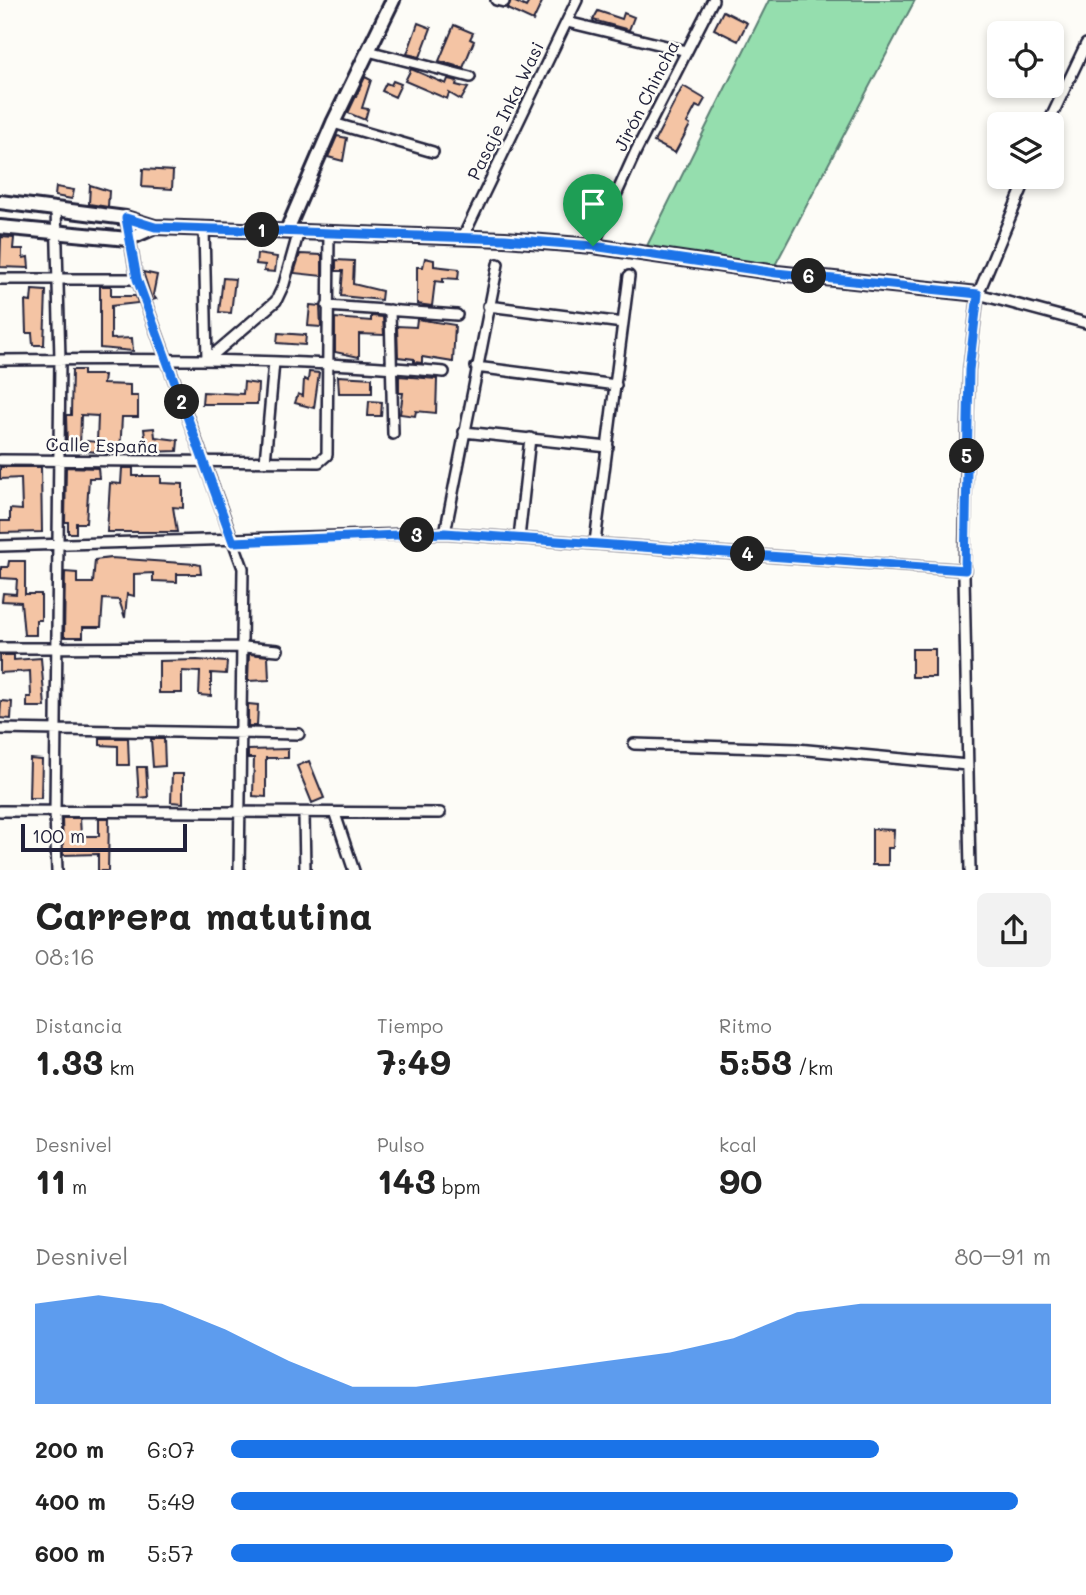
<!DOCTYPE html>
<html lang="es">
<meta charset="utf-8">
<style>
:root{--surface:#fff;--page:#f2f2f2;--text:#222;--muted:#767676;--accent:#1a73e8}
body{margin:0;font-family:Mali,sans-serif;background:var(--page);color:var(--text);height:100vh;display:flex;flex-direction:column;font-size:26px;white-space:nowrap}
*{box-sizing:border-box;margin:0}
p{font-size:23px;color:var(--muted)}
.icon{flex:none;width:38px;height:38px;fill:none;stroke:currentColor;stroke-width:2;stroke-linecap:round;stroke-linejoin:round}
.map{position:relative;height:870px;overflow:hidden}
.side{display:flex;flex-direction:column;background:var(--surface);flex:1}
.side>*{flex:none}
.fabs{position:absolute;left:987px;top:21px;display:grid;gap:14px}
.fabs a{display:grid;place-items:center;width:77px;height:77px;border-radius:10px;background:var(--surface);box-shadow:0 4px 10px #0003;font-size:35px}
.scale{position:absolute;left:21px;bottom:18px;width:166px;box-sizing:border-box;padding-left:7px;border:4px solid #22223b;border-top:0;font-size:19px;line-height:24px;white-space:nowrap;color:#22223b;-webkit-text-stroke:5px #fdfcf7;paint-order:stroke}
.pin{position:absolute;display:grid;place-items:center;width:60px;height:60px;color:#fff;margin:-72px -30px;border-radius:50% 50% 50% 0;rotate:-45deg;box-shadow:0 0 7px #0007}
.pin .icon{rotate:45deg}
.km{position:absolute;width:35px;height:35px;margin:-18px;border-radius:50%;background:#222;color:#fff;font-size:19px;line-height:35px;text-align:center}
.round{display:grid;place-items:center;flex:none;width:74px;height:74px;border-radius:10px;background:var(--page)}
.summary{display:flex;align-items:center;justify-content:space-between;height:119px;padding:0 35px}
h1{font-size:38px;font-weight:700;line-height:52px}
.metrics{display:grid;grid-template-columns:repeat(3,1fr);gap:10px;height:119px;padding:7px 35px}
.metrics div{display:grid;align-content:center}
.metrics b{font-size:35px;font-weight:700}
.metrics small{font-size:19px;font-weight:400}
.metrics p{font-size:19px}
.chart{height:196px;padding:14px 35px}
.chart p{display:flex;justify-content:space-between}
.chart svg{width:100%;height:126px;margin-top:7px;fill:var(--accent);opacity:.7}
ul{padding:0 35px;list-style:none;font-size:23px}
li{display:grid;grid-template-columns:112px 84px 1fr;align-items:center;height:52px}
li i{height:18px;border-radius:9px;background:var(--accent)}
.map>svg:first-child{display:block}
.green{fill:#95deae;stroke:#5c8074;stroke-width:2}
.building{fill:#f4c4a4;stroke:#22223b;stroke-width:2}
.lines{fill:none;stroke-linecap:round;stroke-linejoin:round}
.street-casing{stroke:#22223b;stroke-width:14}
.secondary-casing{stroke:#22223b;stroke-width:18}
.street{stroke:#fdfcf7;stroke-width:9}
.secondary{stroke:#fdfcf7;stroke-width:12}
.route-casing{stroke:#fff;stroke-width:14}
.route{stroke:#1a73e8;stroke-width:9}
.labels{text-anchor:middle;stroke-width:5;stroke-linejoin:round;paint-order:stroke}
.street-label{font-size:18px;fill:#22223b;stroke:#fdfcf7}
</style>
<div class="map">
<svg width="1086" height="871" viewBox="0 0 1086 871">
<rect width="100%" height="100%" fill="#fdfcf7"/>
<filter id="ink" filterUnits="userSpaceOnUse"><feTurbulence type="fractalNoise" baseFrequency=".0143" numOctaves="2"/><feDisplacementMap in="SourceGraphic" scale="14" xChannelSelector="R" yChannelSelector="G"/><feConvolveMatrix kernelMatrix="1 2 1 2 8 2 1 2 1" color-interpolation-filters="sRGB"/></filter>
<g filter="url(#ink)">
<!-- green -->
<path class="green" d="M 769,0 L 915,0 L 772,271 L 643,254 Z"/>
<!-- building -->
<path class="building" d="M 511,0 L 526,7 L 530,0 L 543,0 L 533,21 L 507,9 Z
M 598,11 L 622,19 L 624,13 L 634,17 L 629,30 L 593,20 Z
M 723,11 L 747,23 L 738,41 L 714,29 Z
M 418,23 L 431,28 L 420,57 L 407,54 Z
M 454,25 L 473,33 L 470,39 L 474,41 L 463,68 L 439,61 Z
M 411,69 L 446,84 L 448,79 L 457,81 L 456,85 L 468,88 L 461,100 L 449,93 L 447,99 L 405,81 Z
M 365,77 L 371,80 L 362,108 L 368,109 L 365,120 L 348,113 Z
M 393,81 L 401,84 L 395,97 L 382,91 L 386,83 L 391,85 Z
M 683,86 L 705,99 L 700,108 L 696,106 L 687,123 L 690,125 L 675,153 L 654,142 Z
M 337,136 L 347,138 L 343,161 L 328,157 Z
M 143,169 L 173,171 L 172,189 L 142,187 Z
M 90,185 L 109,191 L 108,207 L 89,204 Z
M 56,187 L 74,190 L 72,199 L 55,196 Z
M 1,237 L 14,238 L 13,249 L 23,249 L 23,258 L 28,257 L 29,268 L 0,267 Z
M 257,254 L 277,257 L 275,272 L 264,271 L 265,265 L 256,264 Z
M 300,254 L 322,255 L 322,276 L 294,273 Z
M 425,258 L 434,260 L 434,266 L 459,269 L 458,279 L 443,278 L 443,282 L 435,281 L 432,306 L 417,304 L 417,267 L 423,267 Z
M 336,260 L 354,261 L 353,284 L 382,291 L 381,300 L 341,296 L 343,271 L 336,271 Z
M 143,272 L 157,275 L 153,295 L 156,299 L 152,300 Z
M 223,278 L 235,279 L 231,313 L 219,312 Z
M 100,286 L 111,286 L 111,296 L 136,296 L 138,303 L 111,306 L 111,339 L 132,338 L 133,351 L 100,348 Z
M 32,290 L 46,291 L 44,345 L 33,345 L 32,333 L 26,333 L 25,301 L 31,302 Z
M 310,305 L 320,306 L 321,327 L 308,326 Z
M 371,316 L 383,317 L 384,335 L 359,334 L 359,357 L 335,352 L 335,318 L 371,321 Z
M 417,319 L 455,325 L 453,362 L 422,357 L 422,363 L 414,362 L 414,359 L 398,357 L 397,326 L 416,327 Z
M 278,333 L 306,335 L 305,345 L 277,343 Z
M 72,370 L 83,370 L 83,375 L 104,375 L 103,384 L 130,385 L 130,396 L 138,396 L 138,417 L 122,417 L 120,454 L 87,451 L 87,441 L 97,442 L 98,416 L 81,415 L 80,448 L 67,448 L 66,415 L 71,415 Z
M 309,372 L 319,373 L 314,408 L 295,403 L 298,394 L 303,396 L 304,379 L 308,381 Z
M 338,376 L 372,378 L 372,393 L 339,393 Z
M 399,376 L 437,379 L 436,413 L 416,411 L 415,416 L 400,414 L 403,393 L 399,393 Z
M 244,382 L 258,384 L 257,404 L 202,404 L 203,392 L 243,394 Z
M 369,401 L 382,402 L 381,416 L 368,416 Z
M 154,428 L 155,437 L 178,440 L 177,451 L 147,452 L 144,429 Z
M 0,467 L 41,467 L 42,532 L 0,533 L 0,521 L 10,521 L 10,509 L 22,510 L 21,478 L 0,479 Z
M 66,467 L 98,468 L 99,478 L 89,478 L 86,523 L 76,523 L 76,533 L 68,533 L 68,522 L 65,522 Z
M 122,468 L 133,468 L 133,476 L 161,476 L 161,483 L 183,484 L 183,508 L 173,507 L 177,532 L 107,532 L 110,483 L 121,484 Z
M 111,558 L 196,564 L 200,565 L 201,574 L 177,574 L 177,582 L 153,581 L 153,573 L 134,574 L 134,596 L 127,594 L 125,618 L 119,600 L 103,599 L 101,627 L 83,627 L 83,637 L 64,637 L 65,572 L 77,573 L 77,583 L 93,583 L 95,560 Z
M 9,561 L 25,561 L 25,594 L 41,594 L 41,620 L 36,620 L 36,635 L 24,635 L 21,602 L 2,601 L 3,593 L 16,594 L 17,579 L 1,578 L 1,567 L 8,567 Z
M 912,649 L 935,649 L 935,677 L 912,677 Z
M 249,654 L 268,656 L 269,680 L 248,681 Z
M 0,655 L 14,655 L 14,660 L 41,658 L 45,707 L 27,707 L 27,697 L 31,697 L 30,671 L 0,673 Z
M 197,660 L 227,662 L 226,674 L 211,673 L 211,696 L 199,695 L 200,672 L 182,671 L 182,693 L 159,693 L 159,661 Z
M 1,701 L 12,702 L 11,719 L 0,718 Z
M 248,704 L 258,705 L 257,726 L 248,726 Z
M 100,738 L 128,738 L 129,765 L 118,765 L 118,746 L 100,745 Z
M 151,739 L 164,739 L 165,766 L 153,767 Z
M 288,749 L 288,758 L 266,758 L 266,797 L 253,796 L 254,758 L 248,758 L 248,750 Z
M 30,759 L 42,760 L 41,798 L 29,798 Z
M 309,761 L 324,798 L 312,803 L 297,766 Z
M 137,767 L 146,767 L 148,797 L 139,798 Z
M 172,774 L 183,774 L 183,803 L 171,802 Z
M 62,818 L 80,818 L 81,836 L 99,836 L 99,818 L 109,818 L 108,871 L 98,871 L 98,854 L 63,855 Z
M 872,829 L 894,830 L 893,848 L 888,848 L 888,865 L 872,865 Z"/>
<g class="lines">
<!-- street casing -->
<g class="street-casing">
<path id="street" d="M 496,0 L 504,2
M 567,22 L 687,51
M 368,51 L 470,77
M 333,123 L 433,152
M 1048,124 L 1086,44
M 56,209 L 60,359 L 55,813 L 57,871
M 126,218 L 137,279 L 243,568 L 239,871
M 204,228 L 207,360 L 276,301 L 284,284 L 299,231
M 464,235 L 577,0
M 593,246 L 636,151 L 713,0
M 0,279 L 137,279
M 978,294 L 1086,323
M 327,306 L 457,315
M 488,306 L 623,323
M 390,310 L 393,434
M 0,360 C 148,359 296,358 444,372
M 476,367 L 616,385
M 464,432 L 608,447
M 0,460 L 319,462 L 327,455 L 329,232
M 265,462 L 274,362
M 445,533 L 498,264
M 519,538 L 530,438
M 595,542 L 629,276
M 0,546 L 445,533 L 965,570
M 0,648 L 244,647 L 278,650
M 0,729 L 299,734
M 634,744 L 797,749 L 967,765
M 0,811 L 440,813
M 304,814 L 305,871
M 335,814 L 354,871
M 970,871 L 964,576 L 969,370 L 978,294 L 1027,177"/>
</g>
<!-- secondary casing -->
<g class="secondary-casing">
<path id="secondary" d="M 0,202 L 126,218 L 155,227 L 505,239 L 593,246 L 777,273 L 978,294
M 0,227 L 128,239 L 155,227
M 287,230 L 333,123 L 393,0"/>
</g>
<!-- street -->
<use href="#street" class="street"/>
<!-- secondary -->
<use href="#secondary" class="secondary"/>
</g>
</g>
<g class="lines" filter="url(#ink)">
<!-- route casing -->
<g class="route-casing">
<path id="route" d="M 126,218 L 155,227 L 505,239 L 593,246 L 776,273 L 978,294 L 969,370 L 965,570 L 445,533 L 233,542 L 137,279 Z"/>
</g>
<!-- route -->
<use href="#route" class="route"/>
</g>
<g class="labels">
<!-- street labels -->
<g class="street-label">
<text transform="translate(647 96) rotate(-63)" y="6">Jirón Chincha</text>
<text transform="translate(506 111) rotate(-64)" y="6">Pasaje Inka Wasi</text>
<text transform="translate(102 446) rotate(1)" y="6">Calle España</text>
</g>
</g>
</svg>
<div class="fabs">
<a><svg class="icon" aria-label="locate" viewBox="0 0 24 24"><circle cx="12" cy="12" r="6"/><path d="M12 2v4M12 18v4M2 12h4M18 12h4"/></svg></a>
<a><svg class="icon" aria-label="layers" viewBox="0 0 24 24"><path d="M12 4l9 5-9 5-9-5zM3 14l9 5 9-5"/></svg></a>
</div>
<div class="scale">100 m</div>
<div class="pin" style="left:593px;top:246px;background:#1e9e55"><svg class="icon" aria-label="arrive" viewBox="0 0 24 24"><path d="M6 21V4h12l-3 4 3 4H6"/></svg></div>
<b class="km" style="left:262px;top:230px">1</b>
<b class="km" style="left:182px;top:402px">2</b>
<b class="km" style="left:417px;top:535px">3</b>
<b class="km" style="left:748px;top:554px">4</b>
<b class="km" style="left:967px;top:456px">5</b>
<b class="km" style="left:809px;top:276px">6</b>
</div>
<section class="side">
<div class="summary"><div><h1>Carrera matutina</h1><p>08:16</p></div><a class="round"><svg class="icon" aria-label="share" viewBox="0 0 24 24"><path d="M12 15V3M7 8l5-5 5 5M5 13v7h14v-7"/></svg></a></div>
<div class="metrics">
<div><p>Distancia</p><b>1.33<small> km</small></b></div>
<div><p>Tiempo</p><b>7:49</b></div>
<div><p>Ritmo</p><b>5:53<small> /km</small></b></div>
</div>
<div class="metrics">
<div><p>Desnivel</p><b>11<small> m</small></b></div>
<div><p>Pulso</p><b>143<small> bpm</small></b></div>
<div><p>kcal</p><b>90</b></div>
</div>
<div class="chart"><p><span>Desnivel</span>80–91 m</p>
<svg viewBox="0 0 160 44" preserveAspectRatio="none"><path d="M0 44V9L10 6L20 9L30 18L40 29L50 38L60 38L70 35L80 32L90 29L100 26L110 21L120 12L130 9L140 9L150 9L160 9V44z"/></svg>
</div>
<ul>
<li><b>200 m</b>6:07<i style="width:79%"></i></li>
<li><b>400 m</b>5:49<i style="width:96%"></i></li>
<li><b>600 m</b>5:57<i style="width:88%"></i></li>
</ul>
</section>
